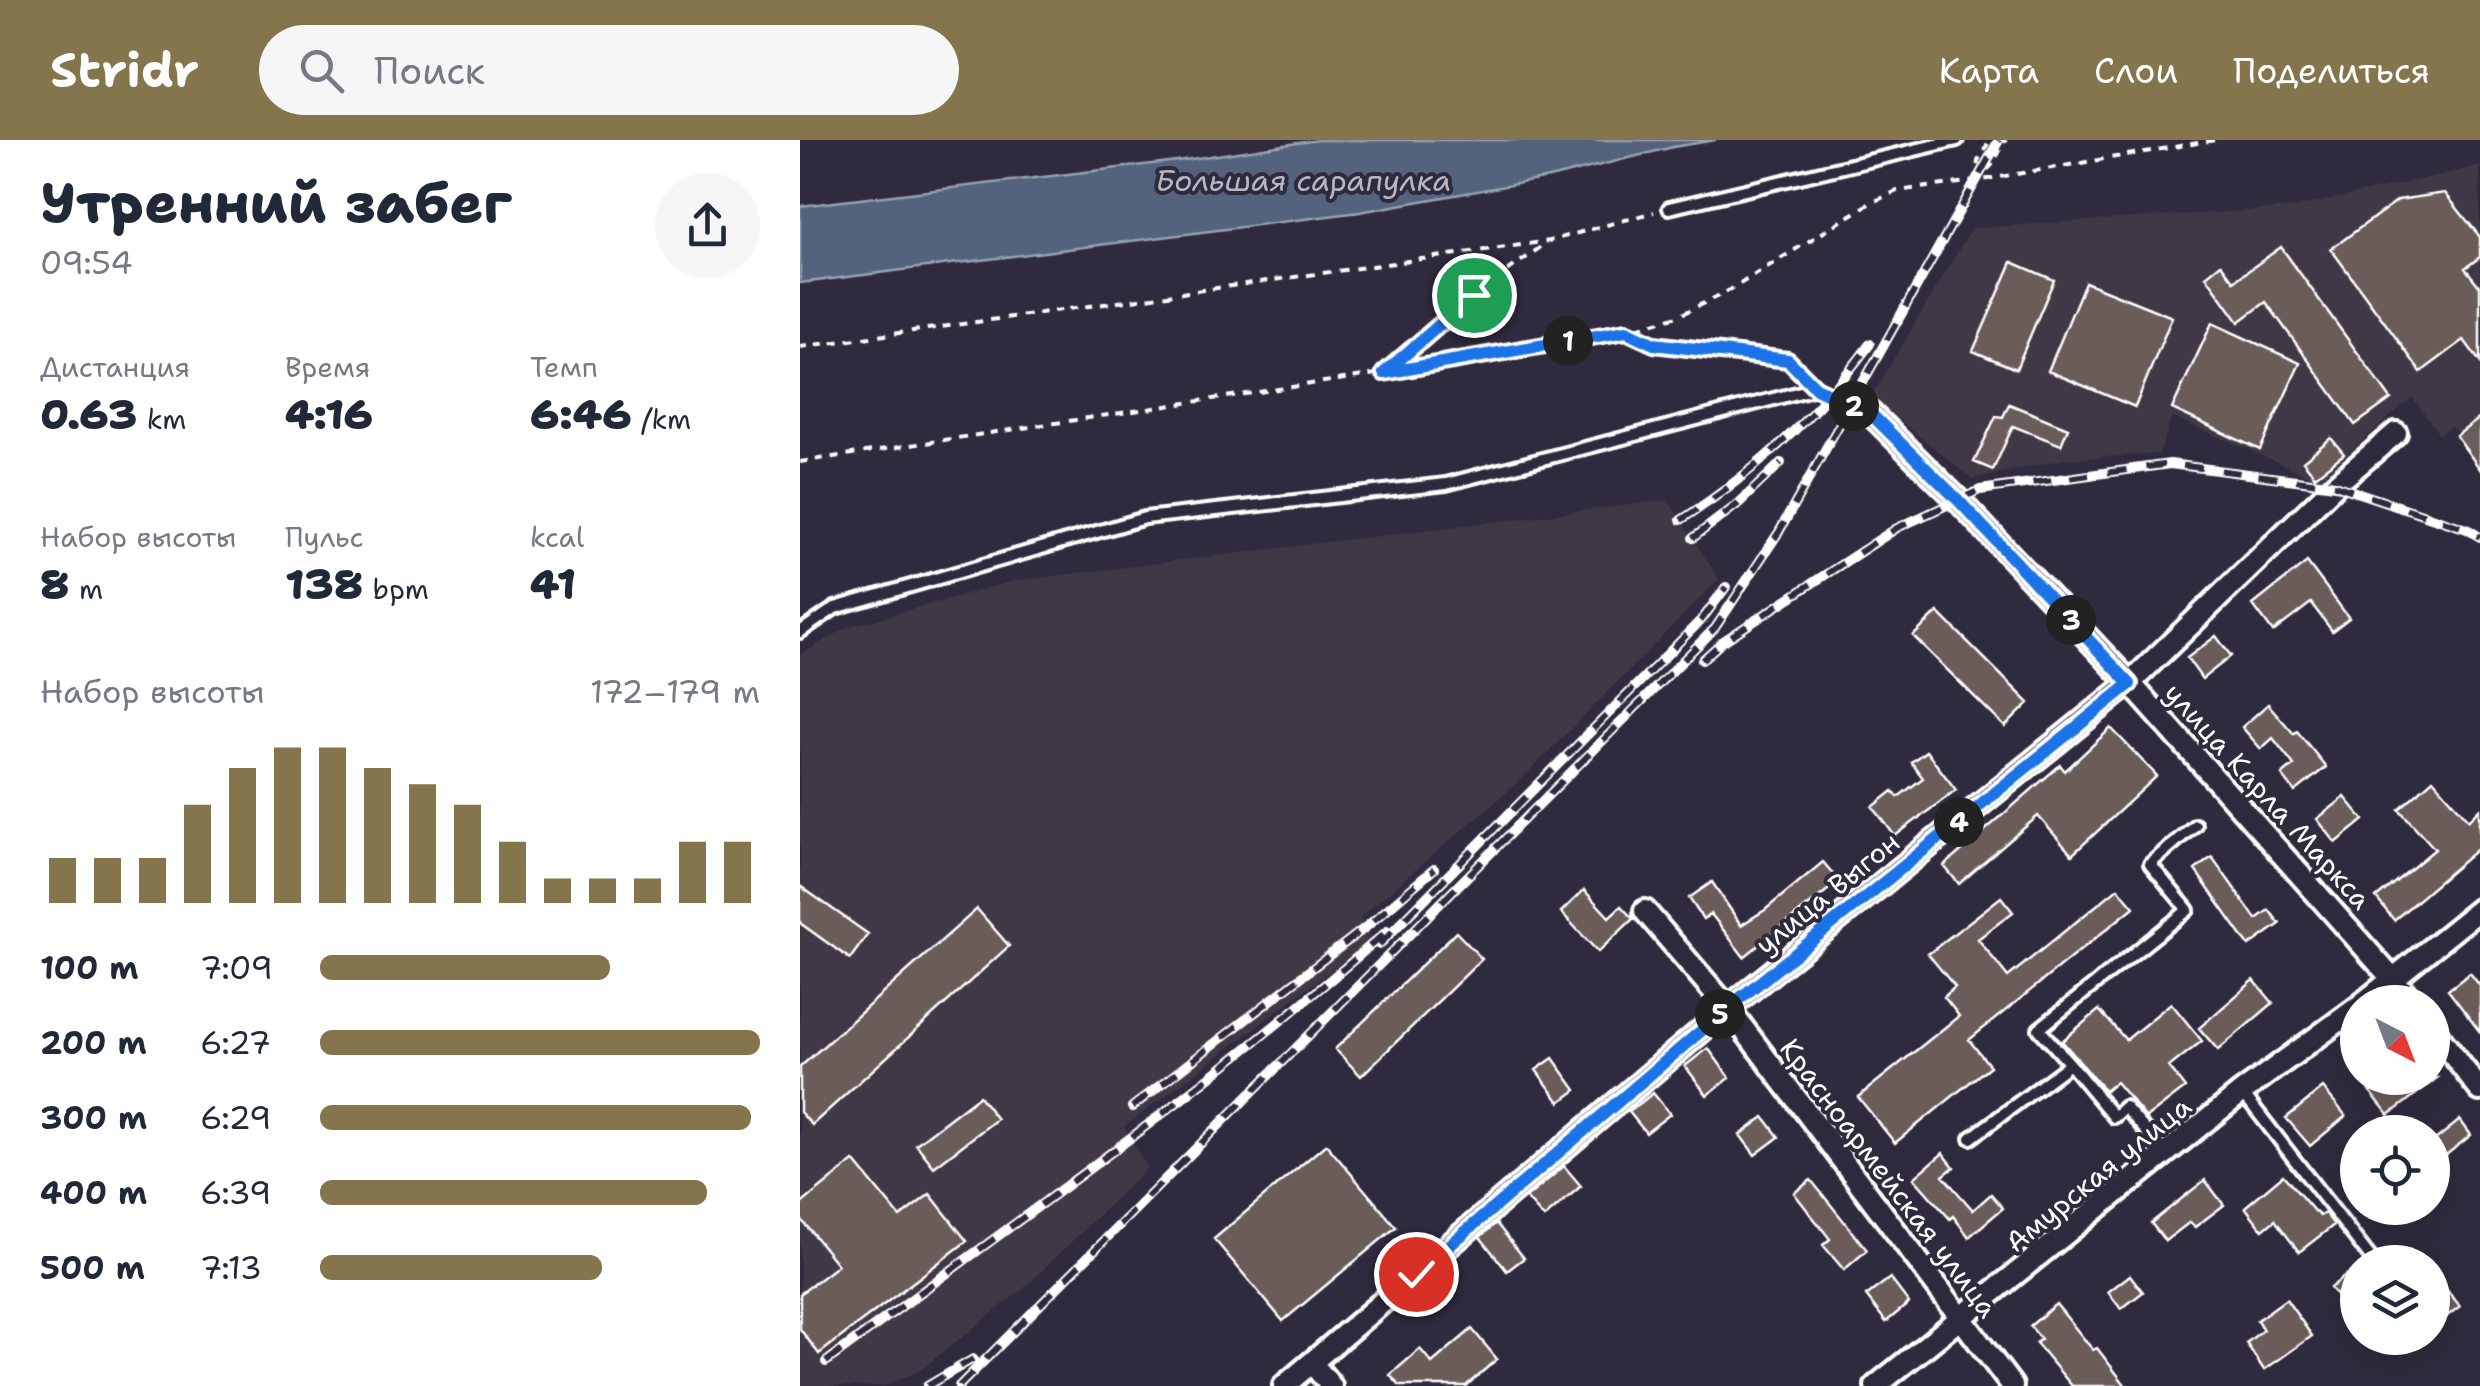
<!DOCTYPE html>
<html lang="ru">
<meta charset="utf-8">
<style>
:root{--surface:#fff;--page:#f6f6f7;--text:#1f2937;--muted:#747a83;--accent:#84754c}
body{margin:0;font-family:"Shantell Sans",sans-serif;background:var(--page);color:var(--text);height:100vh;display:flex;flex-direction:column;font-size:38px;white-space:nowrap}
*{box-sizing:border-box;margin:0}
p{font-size:32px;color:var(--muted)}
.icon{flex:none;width:55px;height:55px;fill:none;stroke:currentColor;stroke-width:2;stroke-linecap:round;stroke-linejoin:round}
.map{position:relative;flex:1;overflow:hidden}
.details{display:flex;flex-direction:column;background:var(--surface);width:800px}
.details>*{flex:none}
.needle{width:65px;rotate:138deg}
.tools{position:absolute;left:1540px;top:845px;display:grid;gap:20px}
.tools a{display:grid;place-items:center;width:110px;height:110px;border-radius:50%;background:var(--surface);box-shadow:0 10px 40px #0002;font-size:50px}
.pin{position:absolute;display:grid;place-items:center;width:85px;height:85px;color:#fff;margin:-42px;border:5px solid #fff;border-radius:50%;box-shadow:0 2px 10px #0007}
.km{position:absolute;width:50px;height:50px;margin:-25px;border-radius:50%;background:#222;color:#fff;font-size:28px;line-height:50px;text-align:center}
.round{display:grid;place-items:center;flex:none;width:105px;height:105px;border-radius:52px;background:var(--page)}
.summary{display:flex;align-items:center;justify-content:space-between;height:170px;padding:0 40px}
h1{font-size:55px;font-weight:800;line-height:75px}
.stats{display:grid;grid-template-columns:repeat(3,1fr);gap:15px;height:170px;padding:10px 40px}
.stats div{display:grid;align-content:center}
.stats b{font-size:42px;font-weight:800}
.stats small{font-size:28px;font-weight:400}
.stats p{font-size:28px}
.chart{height:280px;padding:20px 40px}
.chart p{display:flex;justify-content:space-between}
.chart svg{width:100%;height:180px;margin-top:10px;stroke:var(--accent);stroke-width:6}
ul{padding:0 40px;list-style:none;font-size:32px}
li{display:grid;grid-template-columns:160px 120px 1fr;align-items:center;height:75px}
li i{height:25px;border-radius:12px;background:var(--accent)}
header{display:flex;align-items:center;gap:60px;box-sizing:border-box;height:140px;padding:0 50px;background:var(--accent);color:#fff}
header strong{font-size:48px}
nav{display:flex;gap:55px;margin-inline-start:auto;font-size:35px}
.search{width:700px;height:90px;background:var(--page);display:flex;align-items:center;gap:25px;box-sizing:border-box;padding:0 35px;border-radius:55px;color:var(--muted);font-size:38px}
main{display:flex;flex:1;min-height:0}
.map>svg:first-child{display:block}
.built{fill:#413945}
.water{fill:#53647e;stroke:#98a2b2;stroke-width:2.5}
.building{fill:#6a5c58;stroke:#fff;stroke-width:2.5}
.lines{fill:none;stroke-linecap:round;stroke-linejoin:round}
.service-casing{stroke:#fff;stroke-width:18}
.minor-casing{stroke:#fff;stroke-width:28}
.path{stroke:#fff;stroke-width:4;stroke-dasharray:8 8;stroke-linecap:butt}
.service{stroke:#2f2a3d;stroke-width:10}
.minor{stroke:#2f2a3d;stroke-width:20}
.rail-casing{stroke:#fff;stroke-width:10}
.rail{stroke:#2f2a3d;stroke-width:6;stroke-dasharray:19;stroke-linecap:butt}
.route-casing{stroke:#fff;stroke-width:20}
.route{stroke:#1a73e8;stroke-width:12}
.labels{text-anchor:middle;stroke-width:8;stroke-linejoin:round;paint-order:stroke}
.street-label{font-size:28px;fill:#fff;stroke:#2f2a3d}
.water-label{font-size:30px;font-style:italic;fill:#b2b9c5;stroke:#2f2a3d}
</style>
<header>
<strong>Stridr</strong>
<div class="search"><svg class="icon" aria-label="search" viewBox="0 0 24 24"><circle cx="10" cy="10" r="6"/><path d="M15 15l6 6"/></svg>Поиск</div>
<nav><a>Карта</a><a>Слои</a><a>Поделиться</a></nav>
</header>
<main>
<section class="details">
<div class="summary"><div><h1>Утренний забег</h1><p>09:54</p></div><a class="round"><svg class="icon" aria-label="share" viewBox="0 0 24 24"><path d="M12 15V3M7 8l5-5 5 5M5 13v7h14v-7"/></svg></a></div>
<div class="stats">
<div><p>Дистанция</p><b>0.63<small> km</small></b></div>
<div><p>Время</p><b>4:16</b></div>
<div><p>Темп</p><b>6:46<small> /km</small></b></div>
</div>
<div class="stats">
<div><p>Набор высоты</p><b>8<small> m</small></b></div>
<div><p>Пульс</p><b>138<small> bpm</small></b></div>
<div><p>kcal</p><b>41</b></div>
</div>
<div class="chart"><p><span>Набор высоты</span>172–179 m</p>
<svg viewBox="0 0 160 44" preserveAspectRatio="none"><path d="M5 44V33M15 44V33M25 44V33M35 44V20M45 44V11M55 44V6M65 44V6M75 44V11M85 44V15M95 44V20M105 44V29M115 44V38M125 44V38M135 44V38M145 44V29M155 44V29"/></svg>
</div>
<ul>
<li><b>100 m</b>7:09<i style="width:66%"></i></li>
<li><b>200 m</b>6:27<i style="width:100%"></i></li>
<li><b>300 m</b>6:29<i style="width:98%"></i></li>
<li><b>400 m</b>6:39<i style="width:88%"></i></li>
<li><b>500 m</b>7:13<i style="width:64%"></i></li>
</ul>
</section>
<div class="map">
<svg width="1680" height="1246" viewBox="0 0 1680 1246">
<rect width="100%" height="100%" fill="#2f2a3d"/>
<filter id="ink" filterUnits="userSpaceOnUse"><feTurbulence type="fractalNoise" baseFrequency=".01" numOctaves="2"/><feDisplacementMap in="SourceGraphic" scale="20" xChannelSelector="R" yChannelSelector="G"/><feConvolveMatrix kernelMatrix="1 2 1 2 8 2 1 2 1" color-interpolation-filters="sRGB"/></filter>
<g filter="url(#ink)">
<!-- built -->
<path class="built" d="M 1680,26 L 1680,325 L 1651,286 L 1639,294 L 1612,257 L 1519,340 L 1372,277 L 1359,314 L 1266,319 L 1172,339 L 1071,257 L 1172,88 L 1493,68 Z
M 868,360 L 919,439 L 723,638 L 560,777 L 573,799 L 324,987 L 347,1028 L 223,1149 L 119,1231 L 84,1246 L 0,1246 L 0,515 L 48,487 L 213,441 Z"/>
<!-- water -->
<path class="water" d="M 518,0 L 916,0 L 873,7 L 749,38 L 560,72 L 0,143 L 0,66 L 377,21 Z"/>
<!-- building -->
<path class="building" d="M 1645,53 L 1680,97 L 1680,117 L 1665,128 L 1680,147 L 1680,222 L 1664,200 L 1621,232 L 1531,109 L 1598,60 Z
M 1481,107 L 1591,259 L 1555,285 L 1466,162 L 1439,182 L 1406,136 L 1421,124 L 1434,141 Z
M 1212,122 L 1254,140 L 1216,229 L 1173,211 Z
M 1285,142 L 1372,177 L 1335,267 L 1248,231 Z
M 1412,183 L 1500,223 L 1460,310 L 1372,269 Z
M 1209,264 L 1268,288 L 1261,305 L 1213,286 L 1193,330 L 1174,322 L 1196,276 L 1203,277 Z
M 1680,278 L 1680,329 L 1656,296 Z
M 1531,298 L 1544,314 L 1515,336 L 1503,321 Z
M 1507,422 L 1549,478 L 1532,491 L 1511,463 L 1473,492 L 1453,465 Z
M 1138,472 L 1229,563 L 1205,587 L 1113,496 Z
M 1416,496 L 1431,516 L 1402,539 L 1387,518 Z
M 1468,564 L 1494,594 L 1497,591 L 1526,627 L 1495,652 L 1482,635 L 1494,625 L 1473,598 L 1461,609 L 1442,587 Z
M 1311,588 L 1357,636 L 1272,715 L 1238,676 L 1159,744 L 1144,726 L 1260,625 L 1265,631 Z
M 1126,611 L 1156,650 L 1095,696 L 1073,667 L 1093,651 L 1098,657 L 1123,638 L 1111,622 Z
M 1633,639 L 1669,680 L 1680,669 L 1680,707 L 1594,780 L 1576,758 L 1635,709 L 1599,669 Z
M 1545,657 L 1564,680 L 1536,703 L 1517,679 Z
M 1412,717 L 1456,779 L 1469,770 L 1480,784 L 1449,806 L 1395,730 Z
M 1023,722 L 1039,741 L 944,817 L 911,774 L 903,779 L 889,758 L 912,742 L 941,785 L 965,770 Z
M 0,746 L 68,794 L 50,819 L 0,783 Z
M 1318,748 L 1334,767 L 1169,900 L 1190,926 L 1095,1003 L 1058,957 L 1159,876 L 1144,857 L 1155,847 L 1128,814 L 1201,757 L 1213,772 L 1178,799 L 1208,837 Z
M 784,750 L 809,777 L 821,766 L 833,779 L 798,812 L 761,772 Z
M 177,769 L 209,806 L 12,985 L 0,972 L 0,927 Z
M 656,792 L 682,819 L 561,936 L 535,909 Z
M 1670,833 L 1680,846 L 1680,892 L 1648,850 Z
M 1454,840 L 1473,863 L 1418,910 L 1399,888 Z
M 1371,863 L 1402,901 L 1369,927 L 1385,948 L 1346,978 L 1316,942 L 1305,951 L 1262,901 L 1299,870 L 1326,900 Z
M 908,908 L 930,938 L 907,955 L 885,926 Z
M 753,918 L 776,950 L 760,962 L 736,930 Z
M 1585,938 L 1637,938 L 1589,975 L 1569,950 Z
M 1523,948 L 1546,976 L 1510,1006 L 1486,978 Z
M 853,953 L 870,974 L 846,993 L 829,972 Z
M 179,956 L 197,979 L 134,1027 L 116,1004 Z
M 964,977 L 979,997 L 955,1015 L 940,995 Z
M 1660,980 L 1671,995 L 1646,1015 L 1634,1001 Z
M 526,1004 L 596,1087 L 483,1181 L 414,1099 Z
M 1143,1013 L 1154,1027 L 1143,1036 L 1173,1070 L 1191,1054 L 1203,1068 L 1169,1097 L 1153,1076 L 1150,1079 L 1114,1038 Z
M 54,1021 L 100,1077 L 130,1054 L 167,1101 L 19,1214 L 0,1189 L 0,1154 L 38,1125 L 0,1078 L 0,1065 Z
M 764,1026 L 781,1046 L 744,1078 L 726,1058 Z
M 1483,1035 L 1514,1071 L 1520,1076 L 1525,1073 L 1534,1085 L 1499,1112 L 1475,1080 L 1463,1090 L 1445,1067 Z
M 1011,1040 L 1067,1110 L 1044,1130 L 1023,1105 L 1030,1099 L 994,1053 Z
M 1405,1040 L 1424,1065 L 1395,1087 L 1390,1082 L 1365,1101 L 1351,1083 Z
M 696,1083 L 724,1118 L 707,1131 L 680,1097 Z
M 1558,1126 L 1558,1181 L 1530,1148 Z
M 1632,1132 L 1660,1166 L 1632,1188 Z
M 1330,1135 L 1343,1152 L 1321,1169 L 1308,1152 Z
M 1090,1138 L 1109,1163 L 1086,1182 L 1066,1156 Z
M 1486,1159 L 1512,1196 L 1464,1230 L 1446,1203 L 1463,1190 L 1457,1180 Z
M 1256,1164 L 1293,1210 L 1297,1208 L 1326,1246 L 1272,1246 L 1236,1203 L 1241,1199 L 1230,1186 Z
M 672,1189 L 697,1219 L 666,1246 L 600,1246 L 590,1235 L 620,1209 L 632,1223 Z"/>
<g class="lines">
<!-- service casing -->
<g class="service-casing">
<path id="service" d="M 869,68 L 1157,0
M 0,492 L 35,468 L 345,378 L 646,344 L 1016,248 L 1070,273
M 1270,924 L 1314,977 L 1325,967 L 1366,1014
M 1443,953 L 1573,1121
M 1171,998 L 1270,924 L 1239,889 L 1388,770 L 1350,724 L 1395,685"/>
</g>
<!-- minor casing -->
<g class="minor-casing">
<path id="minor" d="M 1070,273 L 1158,360 L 1330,543 L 1613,862
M 845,771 L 928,868 L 1212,1246
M 1564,862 L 1680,769
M 1632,888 L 1680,950
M 512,1223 L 531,1246
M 484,1246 L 928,868 L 1330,543 L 1535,345 L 1596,293
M 1076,1246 L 1442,952 L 1558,867"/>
</g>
<!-- path -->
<path class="path" d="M 1176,41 L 1192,25 L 1206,0
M 1176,41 L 1178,21 L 1190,0
M 826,191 L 854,204 L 989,220 L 1005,237
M 0,207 L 749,101 L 854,72
M 584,232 L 674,155 L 745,104
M 0,322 L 583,233 L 826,191 L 878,176 L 930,150 L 1069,64 L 1097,51 L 1176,41 L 1415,0"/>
<!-- service -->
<use href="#service" class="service"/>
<!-- minor -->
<use href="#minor" class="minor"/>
<!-- rail casing -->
<g class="rail-casing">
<path id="rail" d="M 881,380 C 955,333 1018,274 1070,204
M 893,398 L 938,364 L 981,323
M 902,520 L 922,502 L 1097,388 L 1180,350 L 1370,324 L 1535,345 L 1667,389 L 1680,397
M 579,805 L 903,478 L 926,447
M 332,967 L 566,787 L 634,729
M 26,1222 C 215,1082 410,947 587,791
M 127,1246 L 173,1219
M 159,1246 L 915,488 L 979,392 L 1199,0"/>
</g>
<!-- rail -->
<use href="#rail" class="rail"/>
</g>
</g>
<g class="lines" filter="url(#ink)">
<!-- route casing -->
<g class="route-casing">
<path id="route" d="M 616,1134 L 928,868 L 1330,544 L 1158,360 L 1070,273 L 1016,248 L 988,220 L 854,204 L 826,191 L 584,233 L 674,155"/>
</g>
<!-- route -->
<use href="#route" class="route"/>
</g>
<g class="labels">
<!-- street labels -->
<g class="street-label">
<text transform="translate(1468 656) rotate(48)" y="10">улица Карла Маркса</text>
<text transform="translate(1027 753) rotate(-39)" y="10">улица Выгон</text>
<text transform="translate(1298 1034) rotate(-39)" y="10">Амурская улица</text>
<text transform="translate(1089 1038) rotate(53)" y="10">Красноармейская улица</text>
</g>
<!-- water labels -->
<g class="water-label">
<text x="503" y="51">Большая сарапулка</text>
</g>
</g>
</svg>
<div class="tools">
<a><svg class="needle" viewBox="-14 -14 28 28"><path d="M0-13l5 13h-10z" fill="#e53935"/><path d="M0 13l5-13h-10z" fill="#747a83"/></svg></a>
<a><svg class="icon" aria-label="locate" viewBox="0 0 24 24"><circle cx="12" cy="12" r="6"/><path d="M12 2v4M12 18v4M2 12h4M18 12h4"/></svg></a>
<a><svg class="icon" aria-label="layers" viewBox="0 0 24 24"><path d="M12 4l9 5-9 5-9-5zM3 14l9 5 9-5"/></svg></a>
</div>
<div class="pin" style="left:674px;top:155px;background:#1e9e55"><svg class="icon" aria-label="arrive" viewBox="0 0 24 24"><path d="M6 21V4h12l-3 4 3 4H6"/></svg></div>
<div class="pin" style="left:616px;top:1134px;background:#d93025"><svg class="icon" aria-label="check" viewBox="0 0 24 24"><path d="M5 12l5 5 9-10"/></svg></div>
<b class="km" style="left:768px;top:201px">1</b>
<b class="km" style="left:1054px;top:266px">2</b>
<b class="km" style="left:1271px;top:480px">3</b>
<b class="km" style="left:1159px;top:682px">4</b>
<b class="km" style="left:920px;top:874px">5</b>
</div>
</main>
